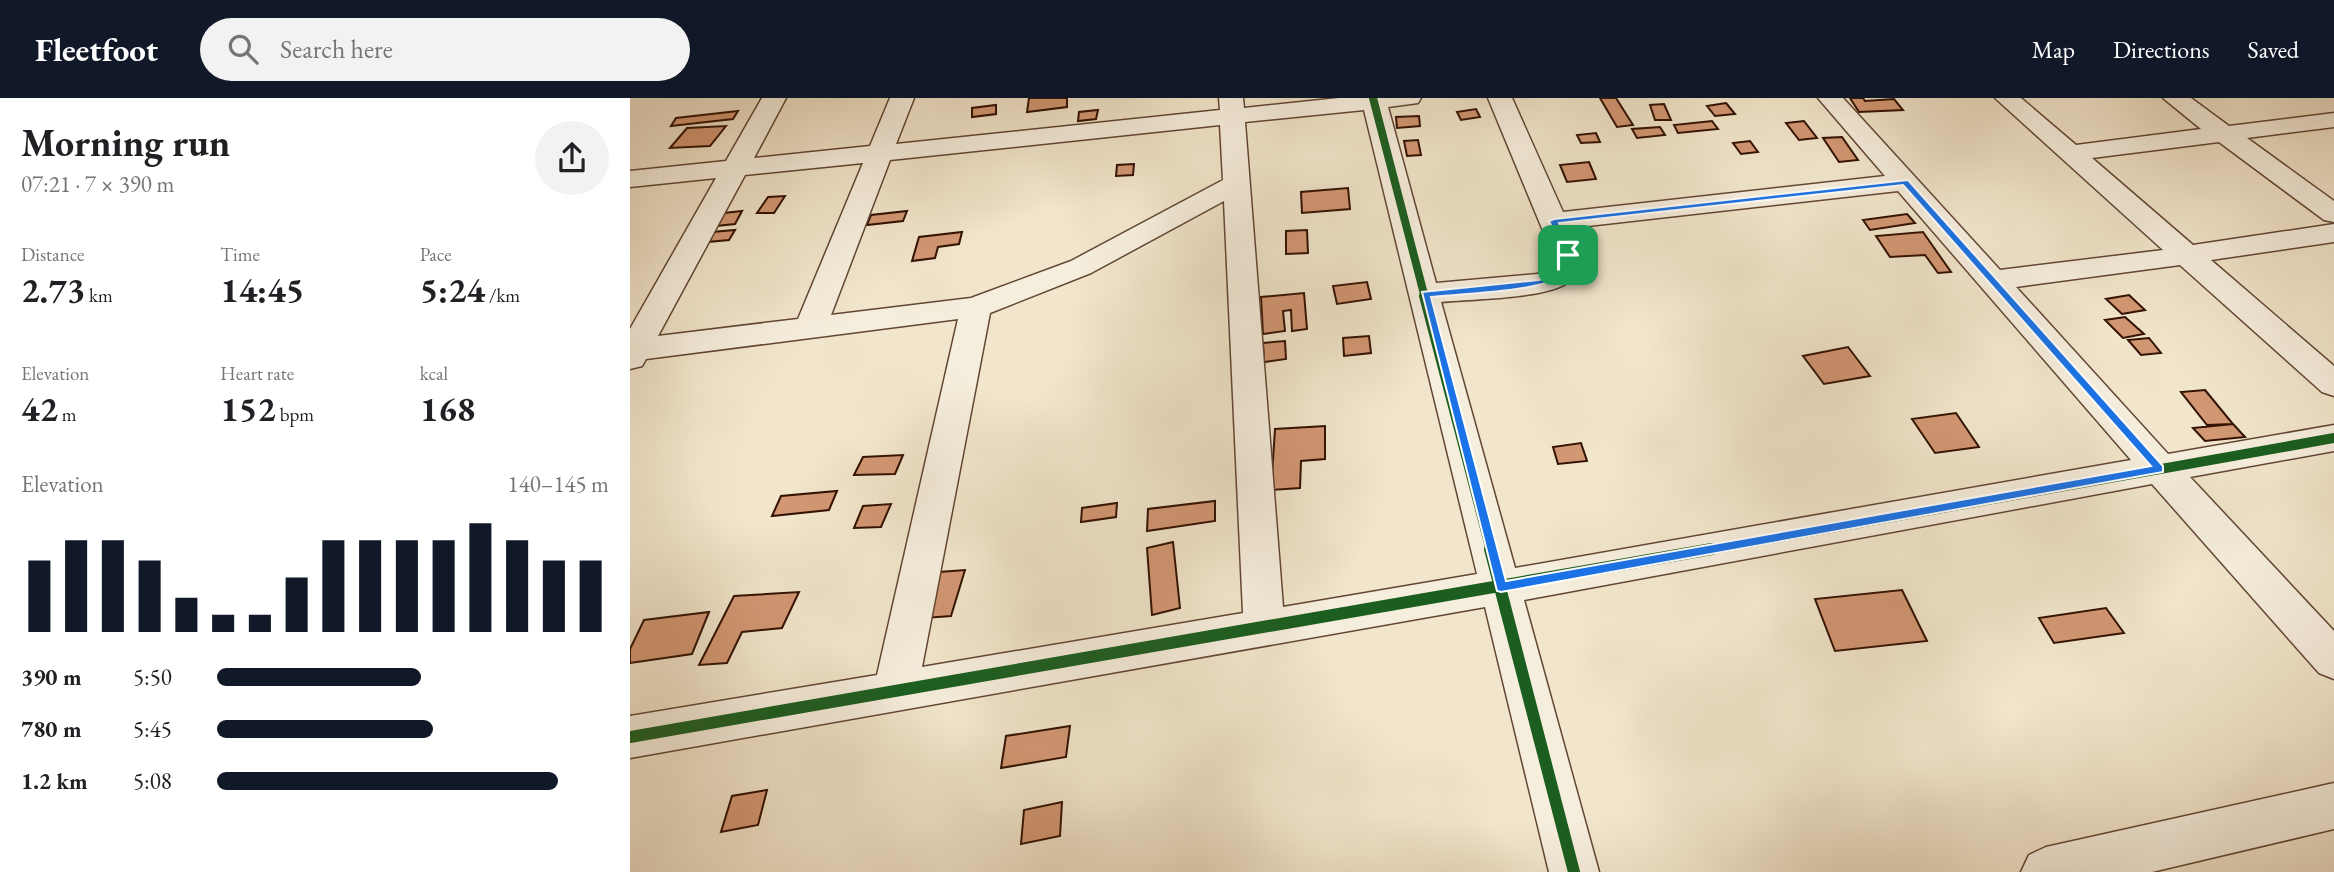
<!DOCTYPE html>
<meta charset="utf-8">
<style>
:root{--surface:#fff;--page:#f2f2f2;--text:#202124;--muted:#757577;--accent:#111827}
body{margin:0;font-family:"EB Garamond",serif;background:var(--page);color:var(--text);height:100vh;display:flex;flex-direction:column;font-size:26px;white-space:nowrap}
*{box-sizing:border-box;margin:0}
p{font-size:23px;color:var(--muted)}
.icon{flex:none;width:38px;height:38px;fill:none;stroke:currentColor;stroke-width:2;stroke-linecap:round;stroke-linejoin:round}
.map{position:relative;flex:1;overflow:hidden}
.sheet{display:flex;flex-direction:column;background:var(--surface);width:630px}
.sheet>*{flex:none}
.pin{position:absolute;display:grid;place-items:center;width:60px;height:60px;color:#fff;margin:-30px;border-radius:14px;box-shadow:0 4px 10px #0006}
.round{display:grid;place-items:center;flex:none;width:74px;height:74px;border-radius:37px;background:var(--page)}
.overview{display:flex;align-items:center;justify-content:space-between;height:119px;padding:0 21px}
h1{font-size:38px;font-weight:700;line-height:52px}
.stats{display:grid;grid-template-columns:repeat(3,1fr);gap:10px;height:119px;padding:7px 21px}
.stats div{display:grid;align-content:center}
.stats b{font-size:35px;font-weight:700}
.stats small{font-size:19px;font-weight:400}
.stats p{font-size:19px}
.chart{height:196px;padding:14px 21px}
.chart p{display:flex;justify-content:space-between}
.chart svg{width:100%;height:126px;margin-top:7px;stroke:var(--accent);stroke-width:6}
ul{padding:0 21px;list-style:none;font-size:23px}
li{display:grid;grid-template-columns:112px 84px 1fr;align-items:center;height:52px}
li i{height:18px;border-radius:9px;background:var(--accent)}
header{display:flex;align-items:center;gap:42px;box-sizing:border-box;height:98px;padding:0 35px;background:var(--accent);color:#fff}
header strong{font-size:33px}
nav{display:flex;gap:38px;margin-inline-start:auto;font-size:24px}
.search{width:490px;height:63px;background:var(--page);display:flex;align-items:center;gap:18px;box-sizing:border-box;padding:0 24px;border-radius:38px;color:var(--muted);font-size:26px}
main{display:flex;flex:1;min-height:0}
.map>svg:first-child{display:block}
.building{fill:#d29773;stroke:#321102;stroke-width:2}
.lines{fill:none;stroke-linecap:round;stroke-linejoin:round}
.street-casing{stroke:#624634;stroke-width:3}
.street{fill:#f6eedd;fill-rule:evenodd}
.cycleway-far2-casing{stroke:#f6eedd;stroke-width:11}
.cycleway-far1-casing{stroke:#f6eedd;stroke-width:14}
.cycleway-casing{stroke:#f6eedd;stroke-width:17}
.cycleway-far2{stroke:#1b5e20;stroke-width:8}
.cycleway-far1{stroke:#1b5e20;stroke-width:10}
.cycleway{stroke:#1b5e20;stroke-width:12}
.route{fill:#1a73e8;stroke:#fff;stroke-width:2;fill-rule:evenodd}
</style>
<header>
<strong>Fleetfoot</strong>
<div class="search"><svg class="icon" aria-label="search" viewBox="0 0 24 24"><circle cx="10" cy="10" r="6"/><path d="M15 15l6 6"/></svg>Search here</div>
<nav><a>Map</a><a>Directions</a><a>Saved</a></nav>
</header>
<main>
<section class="sheet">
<div class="overview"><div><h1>Morning run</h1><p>07:21 · 7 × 390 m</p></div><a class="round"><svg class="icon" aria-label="share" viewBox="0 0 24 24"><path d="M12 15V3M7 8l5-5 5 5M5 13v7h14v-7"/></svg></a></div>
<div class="stats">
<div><p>Distance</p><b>2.73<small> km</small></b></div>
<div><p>Time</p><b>14:45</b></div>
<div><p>Pace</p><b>5:24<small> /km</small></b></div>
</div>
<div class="stats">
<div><p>Elevation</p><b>42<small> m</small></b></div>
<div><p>Heart rate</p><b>152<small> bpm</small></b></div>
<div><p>kcal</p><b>168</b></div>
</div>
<div class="chart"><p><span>Elevation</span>140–145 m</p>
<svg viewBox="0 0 160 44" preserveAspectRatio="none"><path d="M5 44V19M15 44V12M25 44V12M35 44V19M45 44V32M55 44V38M65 44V38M75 44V25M85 44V12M95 44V12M105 44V12M115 44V12M125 44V6M135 44V12M145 44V19M155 44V19"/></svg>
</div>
<ul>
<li><b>390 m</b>5:50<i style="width:52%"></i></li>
<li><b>780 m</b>5:45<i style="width:55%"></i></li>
<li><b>1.2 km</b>5:08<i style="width:87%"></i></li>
</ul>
</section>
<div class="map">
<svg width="1704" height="774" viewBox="0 0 1704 774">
<rect width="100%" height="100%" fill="#f1e5cb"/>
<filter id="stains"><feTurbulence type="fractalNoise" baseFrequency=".00286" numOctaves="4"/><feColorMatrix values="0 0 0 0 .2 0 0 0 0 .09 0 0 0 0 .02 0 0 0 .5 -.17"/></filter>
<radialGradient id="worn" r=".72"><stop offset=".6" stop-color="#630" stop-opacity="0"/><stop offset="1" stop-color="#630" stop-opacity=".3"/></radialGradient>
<!-- building -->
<path class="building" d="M 399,0 L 437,0 L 437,9 L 397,14 Z
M 970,0 L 986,0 L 1003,27 L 987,29 Z
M 1220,0 L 1233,0 L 1235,3 L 1264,1 L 1273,12 L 1229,14 Z
M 1096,5 L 1105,16 L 1085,18 L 1077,8 Z
M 1034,6 L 1041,22 L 1025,22 L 1020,7 Z
M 366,7 L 366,16 L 342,19 L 342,10 Z
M 846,11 L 850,19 L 831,22 L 827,14 Z
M 468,12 L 466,21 L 448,23 L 449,14 Z
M 108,13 L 103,21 L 41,28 L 46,20 Z
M 789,18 L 790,28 L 767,30 L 766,19 Z
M 1082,23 L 1088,31 L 1048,35 L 1044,27 Z
M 1174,23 L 1187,40 L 1169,42 L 1156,25 Z
M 96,28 L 80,48 L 40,50 L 57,30 Z
M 1030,29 L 1035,37 L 1007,40 L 1002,31 Z
M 966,35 L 970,44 L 951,45 L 947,37 Z
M 1212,39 L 1228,62 L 1209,64 L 1193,40 Z
M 788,42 L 791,57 L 777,58 L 774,43 Z
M 1120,43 L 1128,54 L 1111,56 L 1103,45 Z
M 959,64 L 966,81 L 937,84 L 930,67 Z
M 504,66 L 503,77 L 486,78 L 487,67 Z
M 718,90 L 720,111 L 672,115 L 671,94 Z
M 155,98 L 144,115 L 127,115 L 138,99 Z
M 112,113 L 105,126 L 86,128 L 94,115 Z
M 277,113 L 273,123 L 237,127 L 241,117 Z
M 1277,116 L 1285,125 L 1240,132 L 1233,122 Z
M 105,132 L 99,142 L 77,144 L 82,134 Z
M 677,132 L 678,155 L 656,156 L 656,133 Z
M 332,134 L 329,146 L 308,149 L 305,160 L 282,163 L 289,139 Z
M 1293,134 L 1321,174 L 1308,175 L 1295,157 L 1260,159 L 1246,138 Z
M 737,184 L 741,201 L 707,206 L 703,188 Z
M 674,195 L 677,231 L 662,233 L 661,212 L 653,213 L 655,233 L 633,236 L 631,199 Z
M 1499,197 L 1515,212 L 1492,216 L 1476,201 Z
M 1495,219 L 1514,236 L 1493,240 L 1475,222 Z
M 739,238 L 741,255 L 714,258 L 713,240 Z
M 1519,240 L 1531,255 L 1511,257 L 1498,242 Z
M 655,243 L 656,261 L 634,264 L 633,245 Z
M 1218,249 L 1240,278 L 1194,286 L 1173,258 Z
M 1575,292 L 1603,326 L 1577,327 L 1551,294 Z
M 1326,315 L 1349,349 L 1305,355 L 1282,321 Z
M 1603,326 L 1615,339 L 1575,343 L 1563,330 Z
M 695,328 L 695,361 L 671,363 L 670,390 L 641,392 L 645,331 Z
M 951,345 L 957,363 L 928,366 L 923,349 Z
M 273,357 L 265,376 L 224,377 L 233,359 Z
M 207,393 L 199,412 L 142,418 L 151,398 Z
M 585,403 L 585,423 L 517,433 L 518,411 Z
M 487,405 L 486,419 L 451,424 L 452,410 Z
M 261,406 L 251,429 L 224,430 L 233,408 Z
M 543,444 L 550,510 L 522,517 L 517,450 Z
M 335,472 L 321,518 L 295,520 L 309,474 Z
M 1272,492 L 1297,543 L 1205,553 L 1185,501 Z
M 169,494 L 152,530 L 112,534 L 97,565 L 69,567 L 104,498 Z
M 1476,510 L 1494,535 L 1424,545 L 1409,520 Z
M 79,514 L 62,556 L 0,565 L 0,551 L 14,522 Z
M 440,628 L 436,659 L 371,670 L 376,638 Z
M 137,692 L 128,727 L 91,734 L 102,698 Z
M 432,704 L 430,738 L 391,746 L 394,712 Z"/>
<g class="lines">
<!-- street casing -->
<g class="street-casing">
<path id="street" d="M 132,0 L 156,0 L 124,60 L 240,48 L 260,0 L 284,0 L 266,46 L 590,12 L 589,0 L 613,0 L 614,10 L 709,0 L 791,0 L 788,5 L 758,9 L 806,185 L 907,176 C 917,172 921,168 923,157 L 858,0 L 882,0 L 933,114 L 1255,78 L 1188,0 L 1213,0 L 1370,172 L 1533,152 L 1365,0 L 1391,0 L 1446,47 L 1571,31 L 1533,0 L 1561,0 L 1599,28 L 1704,15 L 1704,29 L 1617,40 L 1704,103 L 1704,124 L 1694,122 L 1589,44 L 1462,60 L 1563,147 L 1704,126 L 1704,144 L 1581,162 L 1704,268 L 1704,298 L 1692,294 L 1550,167 L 1386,189 L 1538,356 L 1704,327 L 1704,353 L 1560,379 L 1704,533 L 1704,581 L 1689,575 L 1522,386 L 894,502 L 969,774 L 919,774 L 855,509 L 0,660 L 0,618 L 247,577 L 328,221 L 16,261 L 12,268 L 0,271 L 0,231 L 86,80 L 0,89 L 0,73 L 96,63 ZM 734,12 L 847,476 L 653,509 L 615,24 ZM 590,27 L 593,82 L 441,163 L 341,200 L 201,217 L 260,62 ZM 233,65 L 168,221 L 28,238 L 115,77 ZM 1268,93 L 1501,362 L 885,470 L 811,204 C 842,201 913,201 937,185 C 946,179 951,168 953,157 L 940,130 ZM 594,103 L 613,515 L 292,569 L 360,215 L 461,175 Z
M 1704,685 L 1704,731 L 1522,774 L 1391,774 L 1399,757 L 1416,749 Z"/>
</g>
<!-- street -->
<use href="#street" class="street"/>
<!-- cycleway-far2 casing -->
<g class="cycleway-far2-casing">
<path id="cycleway-far2" d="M 743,0 L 795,200"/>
</g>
<!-- cycleway-far1 casing -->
<g class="cycleway-far1-casing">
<path id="cycleway-far1" d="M 794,198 L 861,453
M 1072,453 L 1704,340"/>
</g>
<!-- cycleway casing -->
<g class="cycleway-casing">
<path id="cycleway" d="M 860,451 L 944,774
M 0,639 L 1082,451"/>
</g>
<!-- cycleway-far2 -->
<use href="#cycleway-far2" class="cycleway-far2"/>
<!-- cycleway-far1 -->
<use href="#cycleway-far1" class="cycleway-far1"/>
<!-- cycleway -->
<use href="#cycleway" class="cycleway"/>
</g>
<!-- route -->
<path class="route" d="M 1278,82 L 1533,368 L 1533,374 L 871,494 L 867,493 L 792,194 L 909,182 C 947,171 931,150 919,123 L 924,121 ZM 1273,87 L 1521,368 L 876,483 L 801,199 C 827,196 929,194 940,171 C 947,157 935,139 929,125 Z"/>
<rect width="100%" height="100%" filter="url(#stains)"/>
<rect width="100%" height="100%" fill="url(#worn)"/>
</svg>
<div class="pin" style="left:938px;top:157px;background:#1e9e55"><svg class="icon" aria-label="arrive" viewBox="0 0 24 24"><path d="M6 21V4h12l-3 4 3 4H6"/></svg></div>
</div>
</main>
